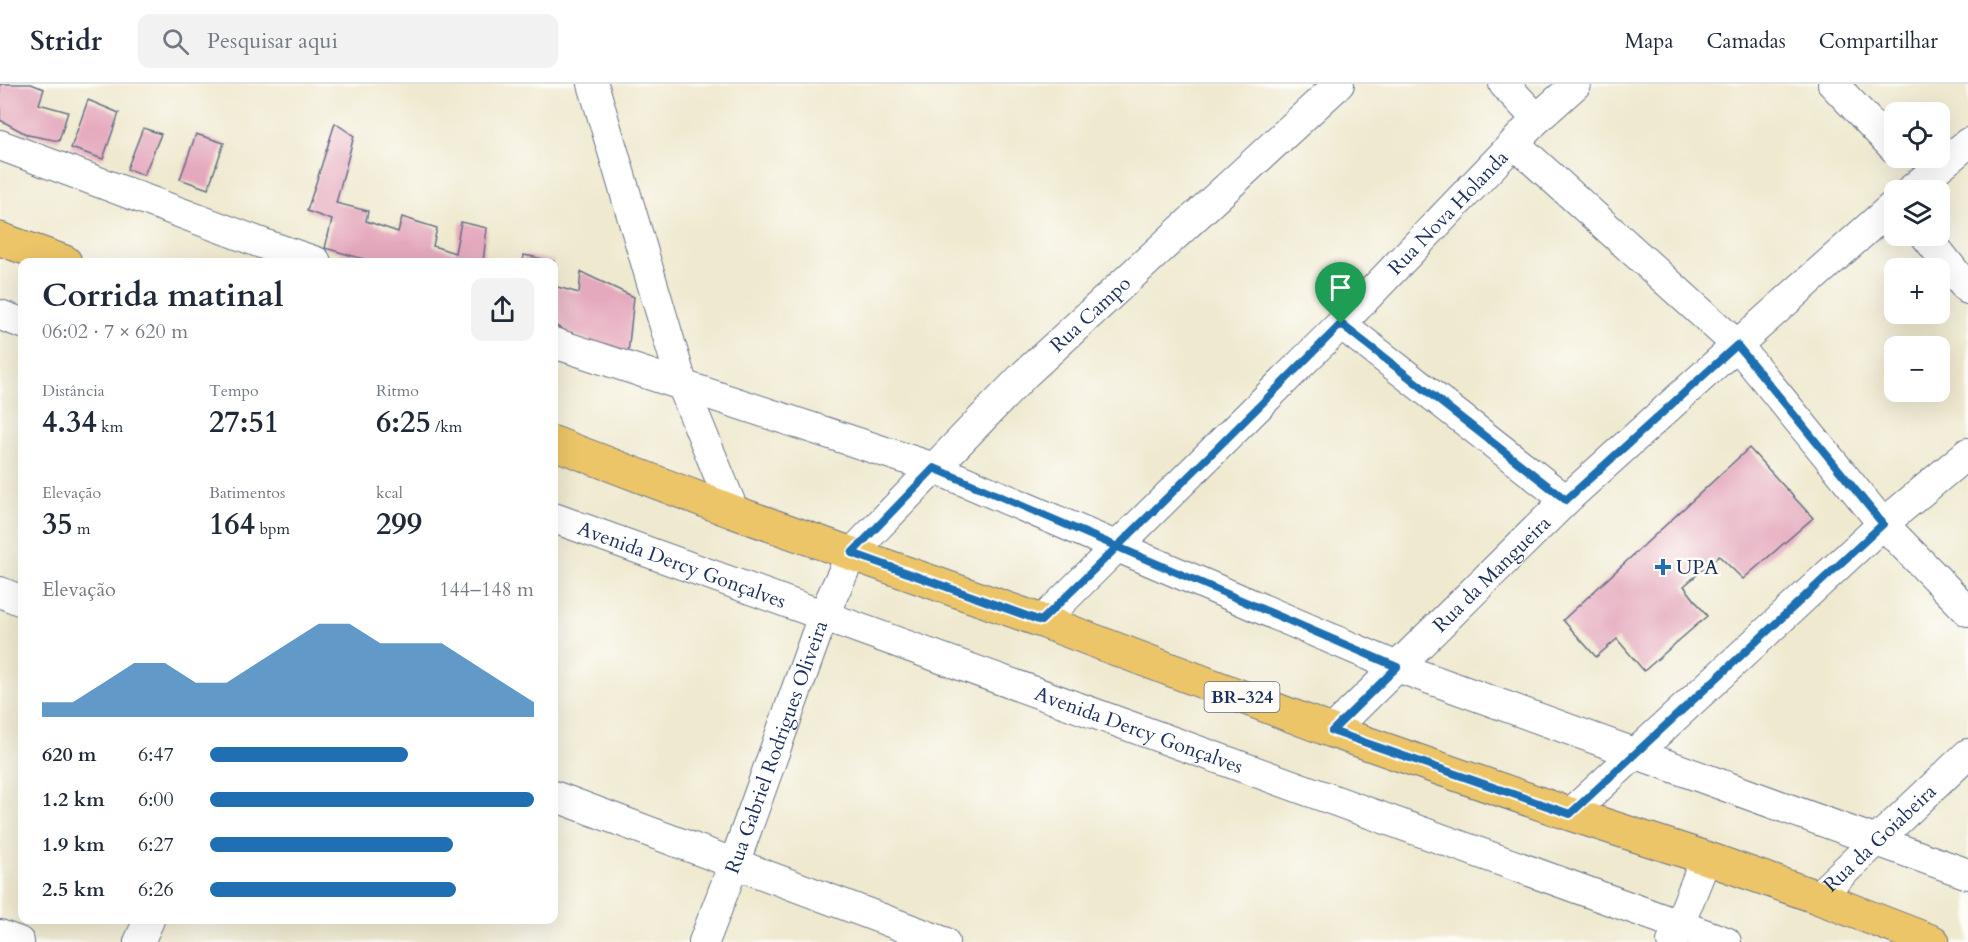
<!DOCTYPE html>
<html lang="pt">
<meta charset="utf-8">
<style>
:root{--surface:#fff;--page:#f2f2f3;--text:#1f2937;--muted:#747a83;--line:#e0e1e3;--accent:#1f6fb2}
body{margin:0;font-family:Cardo,serif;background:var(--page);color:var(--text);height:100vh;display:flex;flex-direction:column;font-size:22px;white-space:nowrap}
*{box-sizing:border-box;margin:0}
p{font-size:20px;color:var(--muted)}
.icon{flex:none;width:33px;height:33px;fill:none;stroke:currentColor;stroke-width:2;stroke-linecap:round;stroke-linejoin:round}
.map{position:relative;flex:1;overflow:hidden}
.panel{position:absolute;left:18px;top:174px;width:540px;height:666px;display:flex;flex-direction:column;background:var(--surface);border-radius:12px;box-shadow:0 6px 24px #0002}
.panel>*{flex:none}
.buttons{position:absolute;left:1884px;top:18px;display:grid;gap:12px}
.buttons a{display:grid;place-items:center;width:66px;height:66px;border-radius:12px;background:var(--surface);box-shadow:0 6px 24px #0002;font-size:30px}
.pin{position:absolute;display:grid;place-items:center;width:51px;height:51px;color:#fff;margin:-62px -26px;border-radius:50% 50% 50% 0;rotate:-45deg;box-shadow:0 0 6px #0007}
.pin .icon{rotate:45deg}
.round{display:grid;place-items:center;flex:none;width:63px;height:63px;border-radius:12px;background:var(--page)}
.summary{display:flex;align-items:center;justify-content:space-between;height:102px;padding:0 24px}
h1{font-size:33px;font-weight:700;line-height:45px}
.stats{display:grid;grid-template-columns:repeat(3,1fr);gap:9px;height:102px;padding:6px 24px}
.stats div{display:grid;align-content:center}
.stats b{font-size:30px;font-weight:700}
.stats small{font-size:16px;font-weight:400}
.stats p{font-size:16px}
.chart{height:168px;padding:12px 24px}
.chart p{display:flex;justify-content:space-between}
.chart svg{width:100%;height:108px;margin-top:6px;fill:var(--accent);opacity:.7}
ul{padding:0 24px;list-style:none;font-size:20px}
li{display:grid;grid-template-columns:96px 72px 1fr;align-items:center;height:45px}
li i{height:15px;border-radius:8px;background:var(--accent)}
header{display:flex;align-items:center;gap:36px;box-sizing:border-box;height:84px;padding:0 30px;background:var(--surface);border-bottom:2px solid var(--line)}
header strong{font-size:28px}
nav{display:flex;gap:33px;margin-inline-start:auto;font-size:21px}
.search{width:420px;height:54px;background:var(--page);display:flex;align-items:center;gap:15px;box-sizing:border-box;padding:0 21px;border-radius:12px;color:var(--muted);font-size:22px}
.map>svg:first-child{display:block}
.building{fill:#e5a9bd}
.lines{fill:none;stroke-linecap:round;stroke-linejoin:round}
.minor-casing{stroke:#657086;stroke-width:32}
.major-casing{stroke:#657086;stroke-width:35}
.minor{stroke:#fff;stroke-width:30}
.major{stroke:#ecc569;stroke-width:33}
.route-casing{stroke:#fff;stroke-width:12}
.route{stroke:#1f6fb2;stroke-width:8}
.poi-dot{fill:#1f6fb2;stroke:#fdfcf7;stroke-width:2}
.labels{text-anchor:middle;stroke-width:5;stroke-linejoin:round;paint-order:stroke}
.shield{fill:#fdfcf7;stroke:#5f6c8c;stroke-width:1.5}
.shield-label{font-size:18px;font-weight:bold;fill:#1b2f5e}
.street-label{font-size:20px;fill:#1b2f5e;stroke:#fdfcf7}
.poi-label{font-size:20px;fill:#1b2f5e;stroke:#fdfcf7;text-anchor:start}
</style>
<header>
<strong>Stridr</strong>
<div class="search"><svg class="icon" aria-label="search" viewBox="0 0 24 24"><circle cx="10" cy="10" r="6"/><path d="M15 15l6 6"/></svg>Pesquisar aqui</div>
<nav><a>Mapa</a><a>Camadas</a><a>Compartilhar</a></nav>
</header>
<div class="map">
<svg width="1968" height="858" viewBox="0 0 1968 858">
<rect width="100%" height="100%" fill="#fdfcf7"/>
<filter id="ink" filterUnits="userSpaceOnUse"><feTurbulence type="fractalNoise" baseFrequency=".0167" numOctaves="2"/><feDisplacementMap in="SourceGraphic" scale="12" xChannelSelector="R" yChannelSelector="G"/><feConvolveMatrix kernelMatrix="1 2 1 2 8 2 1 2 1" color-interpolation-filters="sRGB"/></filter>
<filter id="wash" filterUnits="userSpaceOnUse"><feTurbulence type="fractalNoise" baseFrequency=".008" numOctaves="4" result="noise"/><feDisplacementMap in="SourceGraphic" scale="24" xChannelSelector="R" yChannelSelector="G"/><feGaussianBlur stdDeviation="1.35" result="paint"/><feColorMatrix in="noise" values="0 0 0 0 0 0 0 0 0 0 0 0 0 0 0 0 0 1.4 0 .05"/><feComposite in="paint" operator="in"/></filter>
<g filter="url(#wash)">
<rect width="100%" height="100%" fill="#efe9cf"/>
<g id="blocks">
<!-- building -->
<path class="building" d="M 0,0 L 31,0 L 44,5 L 39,20 L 68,28 L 59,57 L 28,51 L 0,36 Z
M 88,16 L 119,29 L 103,75 L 71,64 Z
M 335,39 L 354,52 L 336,119 L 368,127 L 366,137 L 398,148 L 402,133 L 437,144 L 433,162 L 455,169 L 461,138 L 487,144 L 483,178 L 374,178 L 325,164 L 332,136 L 307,127 Z
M 143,44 L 161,50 L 144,91 L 127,85 Z
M 196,50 L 224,59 L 208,105 L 180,95 Z
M 524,171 L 554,177 L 554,178 L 523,178 Z
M 581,188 L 634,213 L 628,270 L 575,252 L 554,241 L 554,202 L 579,209 Z
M 1749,364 L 1813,434 L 1743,495 L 1719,472 L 1684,502 L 1707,532 L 1644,587 L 1617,555 L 1596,573 L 1563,536 Z"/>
</g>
</g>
<g filter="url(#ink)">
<use href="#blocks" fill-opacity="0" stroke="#657086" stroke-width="1.5"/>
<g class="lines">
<!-- minor casing -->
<g class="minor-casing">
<g id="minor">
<path d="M 593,0 L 683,303 L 734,428"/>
<path d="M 1504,0 L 1537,35"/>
<path d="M 1833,0 L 1894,64"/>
<path d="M 1515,60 L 1737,261 L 1883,440 L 1968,527"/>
<path d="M 0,61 L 269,162 L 316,178"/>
<path d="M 1911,106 L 1968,59"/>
<path d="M 1926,152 L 1968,205"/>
<path d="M 0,231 L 22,239"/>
<path d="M 1341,240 L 1566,416"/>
<path d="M 554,259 L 934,384 L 1397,583 L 1968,790"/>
<path id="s1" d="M 554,434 L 1726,858"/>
<path d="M 0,508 L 22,517"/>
<path id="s2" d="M 1042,537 L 1341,240 L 1537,35 L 1576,0"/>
<path id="s3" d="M 1332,647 L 1566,416 L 1737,261 L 1894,121"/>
<path d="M 554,712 L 944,858"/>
<path d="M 1570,730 L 1883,440 L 1968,369"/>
<path id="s4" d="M 1817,813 L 1968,670"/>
<path d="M 0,851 L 19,858"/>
<path d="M 139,858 L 149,836"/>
<path id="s5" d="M 704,858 L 734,780 L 823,532 L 852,469 L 1025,290 L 1339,0"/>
<path d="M 1672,858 L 1706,774"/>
</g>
</g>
<!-- major casing -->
<g class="major-casing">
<path id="major" d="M 0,155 L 65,178
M 554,359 L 734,428 L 1042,537 L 1332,647 L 1570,730 L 1706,774 L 1817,813 L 1933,858"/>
</g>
<!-- minor -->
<use href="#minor" class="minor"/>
<!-- major -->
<use href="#major" class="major"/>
</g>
</g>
<g class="lines" filter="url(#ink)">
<!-- route casing -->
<g class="route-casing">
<path id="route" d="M 1341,240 C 1242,340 1142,439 1041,537 L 852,469 L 934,384 L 1397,583 L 1332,647 L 1570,730 L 1883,440 L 1737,261 L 1566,416 L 1341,240"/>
</g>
<!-- route -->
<use href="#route" class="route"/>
</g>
<!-- markers -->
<path class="poi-dot" d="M1660 474h6v6h6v6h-6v6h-6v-6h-6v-6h6z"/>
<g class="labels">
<!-- shield labels -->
<rect class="shield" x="1204.5" y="598" width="75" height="30" rx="4.5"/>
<g class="shield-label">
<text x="1242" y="619">BR-324</text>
</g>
<!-- street labels -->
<g class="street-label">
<text dy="7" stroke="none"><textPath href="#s2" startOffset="576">Rua Nova Holanda</textPath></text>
<text dy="7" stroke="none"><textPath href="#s5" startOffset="754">Rua Campo</textPath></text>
<text dy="7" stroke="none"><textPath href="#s1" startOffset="136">Avenida Dercy Gonçalves</textPath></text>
<text dy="7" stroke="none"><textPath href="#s3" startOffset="224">Rua da Mangueira</textPath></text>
<text dy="7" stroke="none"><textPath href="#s1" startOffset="622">Avenida Dercy Gonçalves</textPath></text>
<text dy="7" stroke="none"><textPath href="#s5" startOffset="208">Rua Gabriel Rodrigues Oliveira</textPath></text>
<text dy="7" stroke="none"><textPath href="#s4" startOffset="86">Rua da Goiabeira</textPath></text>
</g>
<!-- poi labels -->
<g class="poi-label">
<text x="1676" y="490">UPA</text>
</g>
</g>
</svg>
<div class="buttons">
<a><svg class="icon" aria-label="locate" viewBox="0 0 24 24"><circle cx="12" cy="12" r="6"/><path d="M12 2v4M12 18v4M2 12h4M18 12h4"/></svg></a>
<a><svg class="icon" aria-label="layers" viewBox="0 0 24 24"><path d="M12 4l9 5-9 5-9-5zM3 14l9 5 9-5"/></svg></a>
<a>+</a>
<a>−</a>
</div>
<div class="pin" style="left:1341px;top:240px;background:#1e9e55"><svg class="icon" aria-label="arrive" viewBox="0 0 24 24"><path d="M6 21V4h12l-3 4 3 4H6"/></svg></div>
<section class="panel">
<div class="summary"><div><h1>Corrida matinal</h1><p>06:02 · 7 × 620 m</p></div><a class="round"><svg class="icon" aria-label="share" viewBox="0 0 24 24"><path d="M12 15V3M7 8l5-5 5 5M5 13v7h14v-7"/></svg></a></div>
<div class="stats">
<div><p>Distância</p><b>4.34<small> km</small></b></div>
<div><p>Tempo</p><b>27:51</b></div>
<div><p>Ritmo</p><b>6:25<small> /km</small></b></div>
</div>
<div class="stats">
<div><p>Elevação</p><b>35<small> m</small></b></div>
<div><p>Batimentos</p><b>164<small> bpm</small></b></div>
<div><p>kcal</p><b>299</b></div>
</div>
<div class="chart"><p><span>Elevação</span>144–148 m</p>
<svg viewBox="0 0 160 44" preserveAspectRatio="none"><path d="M0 44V38L10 38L20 30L30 22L40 22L50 30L60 30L70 22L80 14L90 6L100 6L110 14L120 14L130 14L140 22L150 30L160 38V44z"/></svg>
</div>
<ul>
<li><b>620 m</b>6:47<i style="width:61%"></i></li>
<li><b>1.2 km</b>6:00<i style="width:100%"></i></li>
<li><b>1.9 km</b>6:27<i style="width:75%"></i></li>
<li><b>2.5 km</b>6:26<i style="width:76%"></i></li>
</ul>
</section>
</div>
